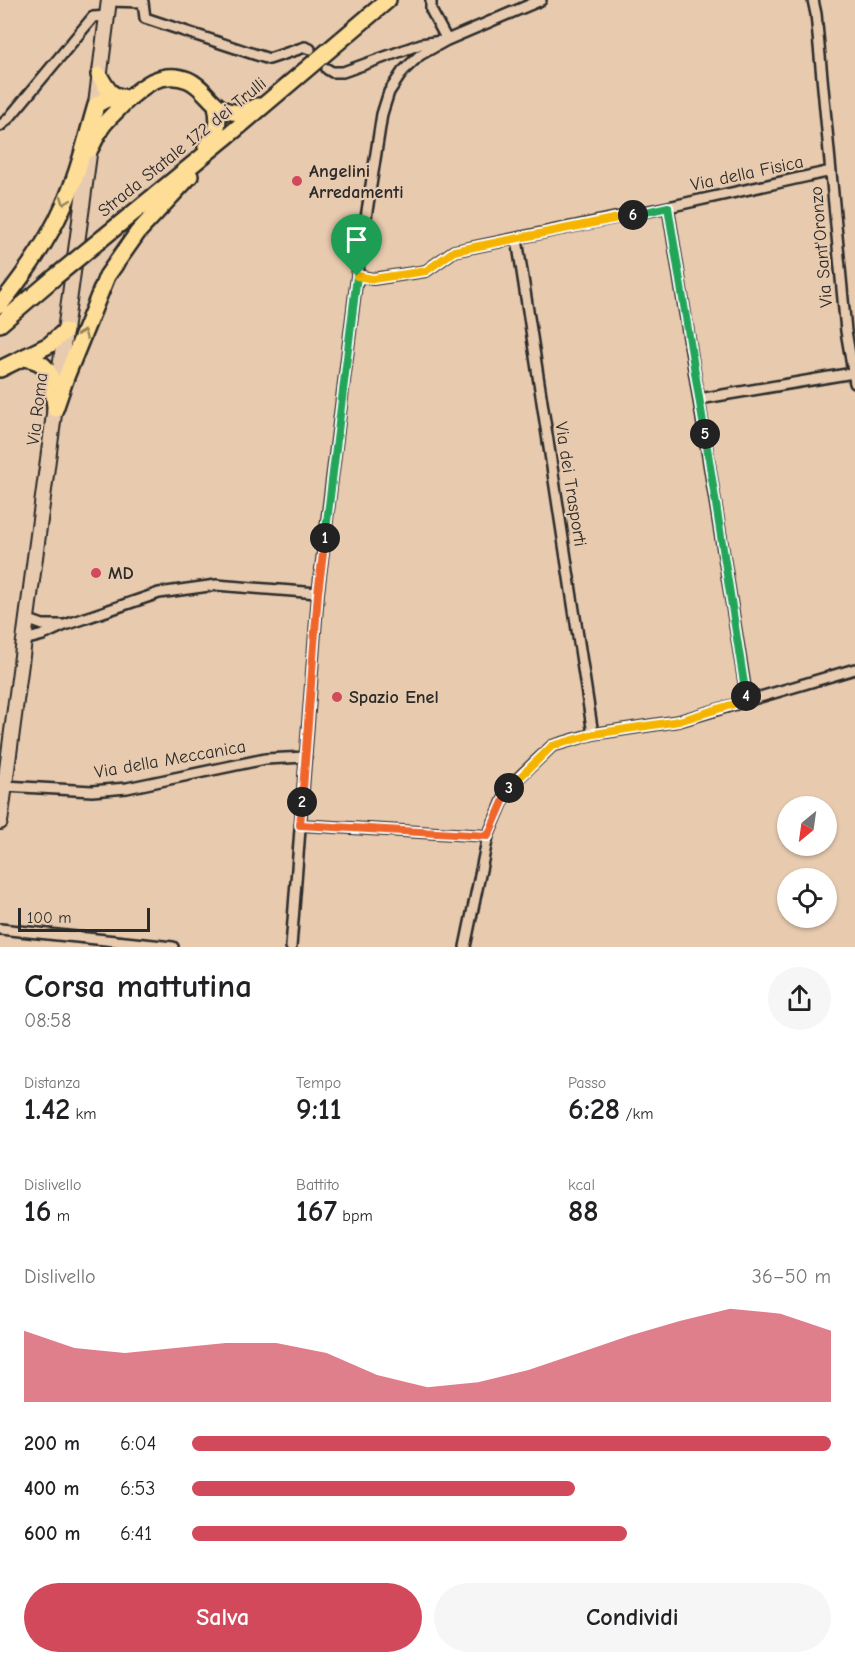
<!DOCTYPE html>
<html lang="it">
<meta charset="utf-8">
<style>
:root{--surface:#fff;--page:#f6f6f6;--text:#202124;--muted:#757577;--accent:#d1495b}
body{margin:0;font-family:"Comic Neue",sans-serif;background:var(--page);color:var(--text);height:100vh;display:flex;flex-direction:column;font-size:22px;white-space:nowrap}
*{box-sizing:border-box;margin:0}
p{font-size:20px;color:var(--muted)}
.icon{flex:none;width:33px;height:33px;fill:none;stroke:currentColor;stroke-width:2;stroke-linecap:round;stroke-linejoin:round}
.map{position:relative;height:947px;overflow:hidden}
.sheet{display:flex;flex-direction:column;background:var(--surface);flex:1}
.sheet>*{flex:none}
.needle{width:39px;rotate:209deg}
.buttons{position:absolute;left:777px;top:796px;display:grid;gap:12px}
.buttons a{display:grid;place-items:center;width:60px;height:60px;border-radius:50%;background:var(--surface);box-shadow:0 2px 4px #0004;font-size:30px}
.scale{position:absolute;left:18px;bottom:15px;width:132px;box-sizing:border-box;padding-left:6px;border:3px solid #2b2b2b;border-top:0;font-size:16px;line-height:21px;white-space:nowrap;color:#2b2b2b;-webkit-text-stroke:4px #e8cbaf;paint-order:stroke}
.pin{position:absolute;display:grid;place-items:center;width:51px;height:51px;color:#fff;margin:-62px -26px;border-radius:50% 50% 50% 0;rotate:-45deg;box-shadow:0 0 6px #0007}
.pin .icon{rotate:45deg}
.km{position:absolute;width:30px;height:30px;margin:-15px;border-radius:50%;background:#222;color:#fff;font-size:16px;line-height:30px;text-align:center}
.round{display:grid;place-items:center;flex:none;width:63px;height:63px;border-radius:32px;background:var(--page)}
.summary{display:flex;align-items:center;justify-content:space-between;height:102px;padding:0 24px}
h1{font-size:33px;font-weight:700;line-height:45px}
.stats{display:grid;grid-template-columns:repeat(3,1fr);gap:9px;height:102px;padding:6px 24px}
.stats div{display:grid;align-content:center}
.stats b{font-size:30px;font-weight:700}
.stats small{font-size:16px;font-weight:400}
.stats p{font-size:16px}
.chart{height:168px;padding:12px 24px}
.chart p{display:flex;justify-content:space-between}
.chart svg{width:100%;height:108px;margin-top:6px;fill:var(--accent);opacity:.7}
.action{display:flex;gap:12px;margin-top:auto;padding:12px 24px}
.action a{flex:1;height:69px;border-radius:36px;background:var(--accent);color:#fff;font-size:24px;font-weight:700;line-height:69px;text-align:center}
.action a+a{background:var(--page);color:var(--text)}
ul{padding:0 24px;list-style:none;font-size:20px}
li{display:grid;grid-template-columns:96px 72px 1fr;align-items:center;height:45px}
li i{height:15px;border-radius:8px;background:var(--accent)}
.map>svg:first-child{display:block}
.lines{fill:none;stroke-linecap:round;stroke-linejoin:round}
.street-casing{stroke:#2b2b2b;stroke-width:14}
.secondary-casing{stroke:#2b2b2b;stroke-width:18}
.primary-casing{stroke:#2b2b2b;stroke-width:20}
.street{stroke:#e8cbaf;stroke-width:9}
.secondary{stroke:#e8cbaf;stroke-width:14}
.primary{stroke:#fedd96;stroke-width:15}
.primary-bridge-casing{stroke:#2b2b2b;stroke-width:20;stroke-linecap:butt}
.primary-bridge{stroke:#fedd96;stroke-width:15}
.oneway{stroke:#948460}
.split-1-casing{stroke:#fff;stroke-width:12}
.split-2-casing{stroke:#fff;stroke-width:12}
.split-3-casing{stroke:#fff;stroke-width:12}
.split-4-casing{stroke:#fff;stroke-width:12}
.split-5-casing{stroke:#fff;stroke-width:12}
.split-6-casing{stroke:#fff;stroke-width:12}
.split-7-casing{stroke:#fff;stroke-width:12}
.split-1{stroke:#22a559;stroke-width:8}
.split-2{stroke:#f0652b;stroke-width:8}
.split-3{stroke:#f0652b;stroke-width:8}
.split-4{stroke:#f5b400;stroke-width:8}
.split-5{stroke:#22a559;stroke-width:8}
.split-6{stroke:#22a559;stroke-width:8}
.split-7{stroke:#f5b400;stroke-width:8}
.poi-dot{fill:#d1495b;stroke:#e8cbaf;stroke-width:2}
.labels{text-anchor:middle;stroke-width:4.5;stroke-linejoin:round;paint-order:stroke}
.street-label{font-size:18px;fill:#2b2b2b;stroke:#e8cbaf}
.poi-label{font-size:18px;font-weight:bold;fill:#2b2b2b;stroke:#e8cbaf;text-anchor:start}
</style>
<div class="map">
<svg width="855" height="947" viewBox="0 0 855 947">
<rect width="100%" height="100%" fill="#e8cbaf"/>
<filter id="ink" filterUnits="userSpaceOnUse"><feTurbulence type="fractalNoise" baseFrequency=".0167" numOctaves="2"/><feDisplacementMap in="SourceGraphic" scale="12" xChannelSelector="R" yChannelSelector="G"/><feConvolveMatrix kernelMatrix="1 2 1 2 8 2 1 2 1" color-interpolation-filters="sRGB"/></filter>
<g filter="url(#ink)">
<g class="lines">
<!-- street casing -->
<g class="street-casing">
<path id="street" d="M 431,0 L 431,10 L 447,40
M 813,0 L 816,14 L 846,331 L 855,383
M 109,1 L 143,2 L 145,18 L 269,59 L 305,47 L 310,49
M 327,69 L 332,72 L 343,72 L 421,44 L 441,41
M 0,126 L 9,118 L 93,17 L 107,16
M 668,207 L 747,700
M 517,239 L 593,734
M 357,276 L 373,279 L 426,271 L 454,251 L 668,207 L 831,171
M 699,399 L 853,373
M 26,619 L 43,625 L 62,625
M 24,640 L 43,635 L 65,625 L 159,593 L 216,585 L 318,593
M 5,786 L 92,791 L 127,788 L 265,759 L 306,757
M 300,825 L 488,836
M 0,929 L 173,947
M 291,947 L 318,593 L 357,276 L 382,114 L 389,92 L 403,71 L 420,55 L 447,40 L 541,0
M 465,947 L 488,836 L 509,787 L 552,746 L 593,734 L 679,721 L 855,669"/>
</g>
<!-- secondary casing -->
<g class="secondary-casing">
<path id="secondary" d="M 95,112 L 109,0
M 0,822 L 65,331 L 91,140"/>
</g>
<!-- primary casing -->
<g class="primary-casing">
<path id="primary" d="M 99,75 C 105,85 110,97 123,97
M 206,147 C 218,131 220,125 216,105
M 90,149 C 94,142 97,135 101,128 C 107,119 116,112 123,104 C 141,87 161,69 188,80 C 208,88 214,116 241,112 C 247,112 253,108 258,106
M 94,245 L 236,129 L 388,0
M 0,305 C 25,274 47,243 63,207 C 78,175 86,139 96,105 L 105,100 L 119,97
M 0,324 L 55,277
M 24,358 C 54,362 51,380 55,406
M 0,369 L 49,345 L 65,331
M 55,409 L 66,377 L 107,276 L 138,232 L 190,176"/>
</g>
<!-- street -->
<use href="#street" class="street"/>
<!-- secondary -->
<use href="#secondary" class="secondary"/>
<!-- primary -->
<use href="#primary" class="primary"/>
<!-- primary-bridge casing -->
<g class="primary-bridge-casing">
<path id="primary-bridge" d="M 55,277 L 94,245"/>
</g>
<!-- primary-bridge -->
<use href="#primary-bridge" class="primary-bridge"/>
</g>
<!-- one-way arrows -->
<defs><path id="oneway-chevron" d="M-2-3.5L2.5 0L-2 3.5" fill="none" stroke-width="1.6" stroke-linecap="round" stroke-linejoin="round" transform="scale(1.5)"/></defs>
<g class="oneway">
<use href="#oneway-chevron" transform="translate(65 201) rotate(111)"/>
<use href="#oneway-chevron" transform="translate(83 334) rotate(-68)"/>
</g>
</g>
<g class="lines" filter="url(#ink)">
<!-- split-1 casing -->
<g class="split-1-casing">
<path id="split-1" d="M 325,538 L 357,276"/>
</g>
<!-- split-2 casing -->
<g class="split-2-casing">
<path id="split-2" d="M 302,802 L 318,593 L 325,538"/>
</g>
<!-- split-3 casing -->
<g class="split-3-casing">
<path id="split-3" d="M 302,802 L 300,825 L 488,836 L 509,788"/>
</g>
<!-- split-4 casing -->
<g class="split-4-casing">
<path id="split-4" d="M 509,788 L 552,746 L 594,734 L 679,721 L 747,700 L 746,696"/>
</g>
<!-- split-5 casing -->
<g class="split-5-casing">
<path id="split-5" d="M 705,434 L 746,696"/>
</g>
<!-- split-6 casing -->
<g class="split-6-casing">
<path id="split-6" d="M 633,215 L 668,207 L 705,434"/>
</g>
<!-- split-7 casing -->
<g class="split-7-casing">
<path id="split-7" d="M 357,276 L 373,279 L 426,271 L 454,251 L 633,215"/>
</g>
<!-- split-1 -->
<use href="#split-1" class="split-1"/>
<!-- split-2 -->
<use href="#split-2" class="split-2"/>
<!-- split-3 -->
<use href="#split-3" class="split-3"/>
<!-- split-4 -->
<use href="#split-4" class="split-4"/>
<!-- split-5 -->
<use href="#split-5" class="split-5"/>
<!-- split-6 -->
<use href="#split-6" class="split-6"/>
<!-- split-7 -->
<use href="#split-7" class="split-7"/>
</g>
<!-- markers -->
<g class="poi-dot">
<circle cx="297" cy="181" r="6"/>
<circle cx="96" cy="573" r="6"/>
<circle cx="337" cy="697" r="6"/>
</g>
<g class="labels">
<!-- street labels -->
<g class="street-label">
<text transform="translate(182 147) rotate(-39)" y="6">Strada Statale 172 dei Trulli</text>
<text transform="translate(747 173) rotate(-12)" y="6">Via della Fisica</text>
<text transform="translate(821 247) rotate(-95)" y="6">Via Sant'Oronzo</text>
<text transform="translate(37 409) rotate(-83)" y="6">Via Roma</text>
<text transform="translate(571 484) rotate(81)" y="6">Via dei Trasporti</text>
<text transform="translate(170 759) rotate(-10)" y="6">Via della Meccanica</text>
</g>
<!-- poi labels -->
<g class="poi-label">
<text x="309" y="177">Angelini<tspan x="309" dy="21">Arredamenti</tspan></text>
<text x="108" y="579">MD</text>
<text x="349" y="703">Spazio Enel</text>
</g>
</g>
</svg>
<div class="buttons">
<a><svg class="needle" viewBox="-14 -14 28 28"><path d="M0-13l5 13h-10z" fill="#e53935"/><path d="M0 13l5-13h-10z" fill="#757577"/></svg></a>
<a><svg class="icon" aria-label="locate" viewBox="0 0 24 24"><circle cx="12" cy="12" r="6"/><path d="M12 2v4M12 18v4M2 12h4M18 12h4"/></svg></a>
</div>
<div class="scale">100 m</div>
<div class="pin" style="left:357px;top:276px;background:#1e9e55"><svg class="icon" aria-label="arrive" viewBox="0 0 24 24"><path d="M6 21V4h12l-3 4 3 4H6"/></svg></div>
<b class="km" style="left:325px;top:538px">1</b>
<b class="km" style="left:302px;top:802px">2</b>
<b class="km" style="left:509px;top:788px">3</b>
<b class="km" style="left:746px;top:696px">4</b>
<b class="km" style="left:705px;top:434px">5</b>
<b class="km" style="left:633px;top:215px">6</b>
</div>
<section class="sheet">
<div class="summary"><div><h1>Corsa mattutina</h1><p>08:58</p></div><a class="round"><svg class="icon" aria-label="share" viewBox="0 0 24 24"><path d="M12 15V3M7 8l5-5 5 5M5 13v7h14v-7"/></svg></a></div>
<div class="stats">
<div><p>Distanza</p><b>1.42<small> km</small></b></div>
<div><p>Tempo</p><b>9:11</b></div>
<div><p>Passo</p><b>6:28<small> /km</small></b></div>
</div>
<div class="stats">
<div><p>Dislivello</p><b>16<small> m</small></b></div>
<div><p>Battito</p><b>167<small> bpm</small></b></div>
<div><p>kcal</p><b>88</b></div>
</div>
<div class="chart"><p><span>Dislivello</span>36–50 m</p>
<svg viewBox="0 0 160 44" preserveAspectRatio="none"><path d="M0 44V15L10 22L20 24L30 22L40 20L50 20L60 24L70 33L80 38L90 36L100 31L110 24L120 17L130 11L140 6L150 8L160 15V44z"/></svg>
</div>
<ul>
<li><b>200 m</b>6:04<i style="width:100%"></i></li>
<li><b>400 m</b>6:53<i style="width:60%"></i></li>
<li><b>600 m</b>6:41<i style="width:68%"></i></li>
</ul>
<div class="action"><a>Salva</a><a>Condividi</a></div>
</section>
